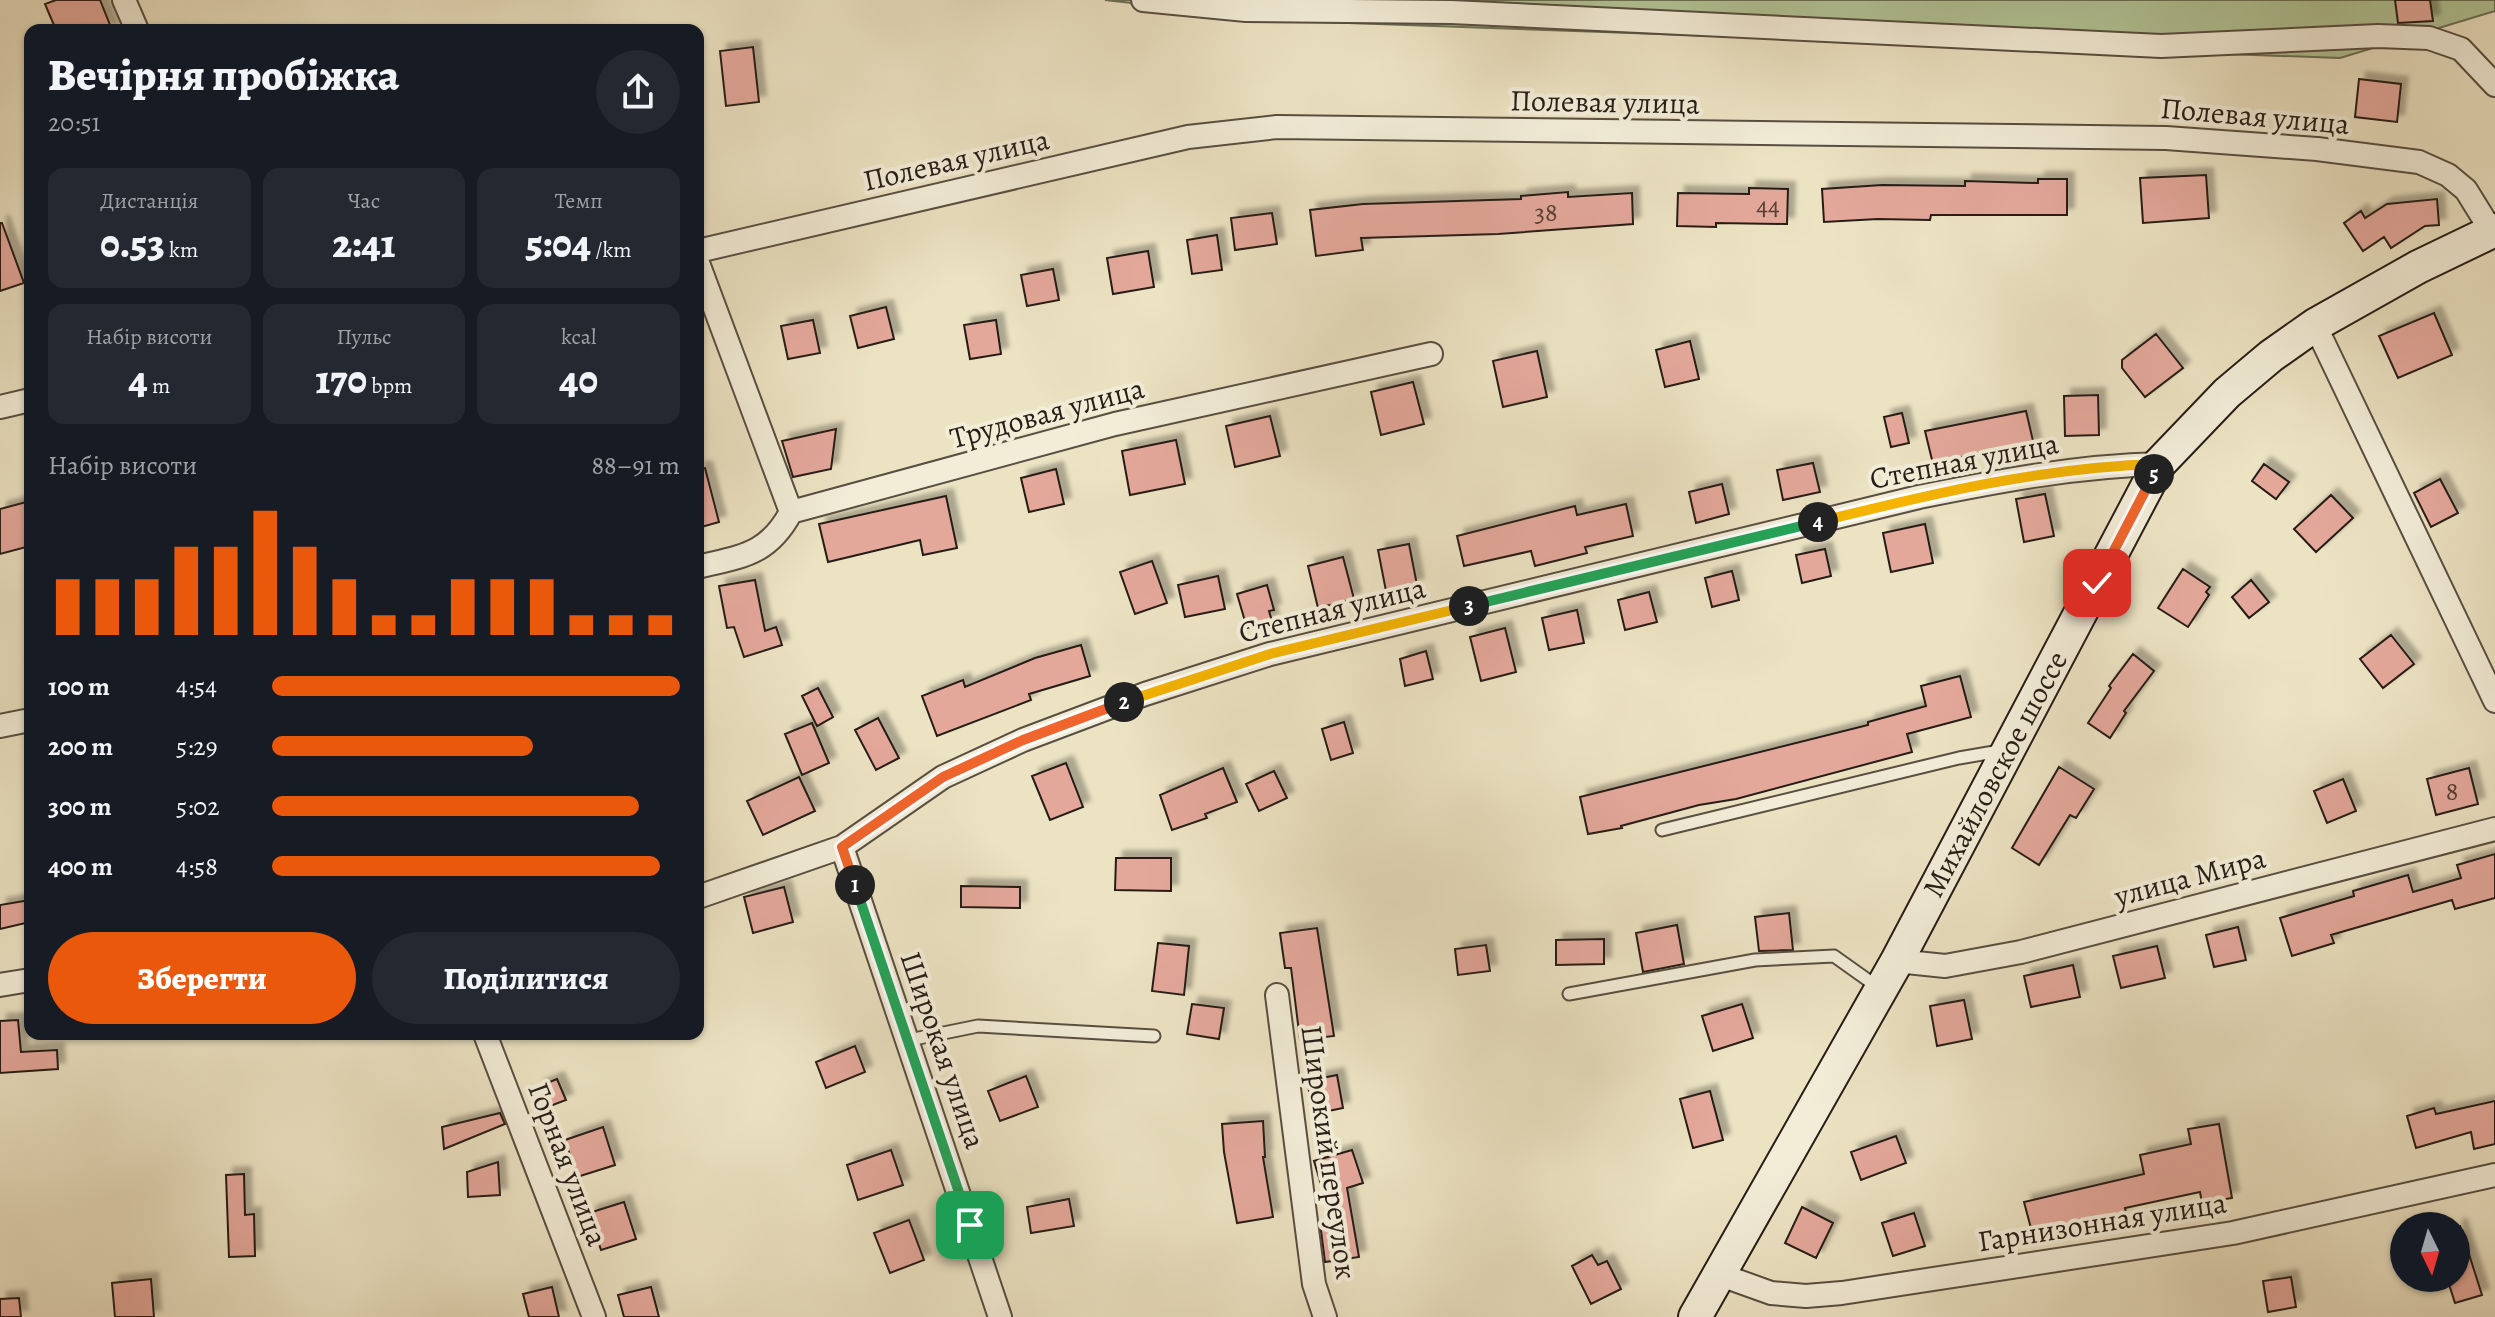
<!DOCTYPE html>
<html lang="uk">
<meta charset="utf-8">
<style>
:root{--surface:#171b24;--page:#242831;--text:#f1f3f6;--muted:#9ea1a6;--accent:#ea580c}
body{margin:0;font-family:Alegreya,serif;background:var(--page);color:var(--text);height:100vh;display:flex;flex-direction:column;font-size:30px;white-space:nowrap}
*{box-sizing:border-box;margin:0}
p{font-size:26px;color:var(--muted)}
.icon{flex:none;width:44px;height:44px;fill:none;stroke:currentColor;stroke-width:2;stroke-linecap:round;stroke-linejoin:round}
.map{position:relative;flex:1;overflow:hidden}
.panel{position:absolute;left:24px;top:24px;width:680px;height:1016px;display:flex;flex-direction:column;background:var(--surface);border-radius:16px;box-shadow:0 2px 6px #0004}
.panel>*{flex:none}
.needle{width:52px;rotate:175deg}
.controls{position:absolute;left:2390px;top:1212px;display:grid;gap:16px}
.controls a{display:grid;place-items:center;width:80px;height:80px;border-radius:50%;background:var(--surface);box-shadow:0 2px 6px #0004;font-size:40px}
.pin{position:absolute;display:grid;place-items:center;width:68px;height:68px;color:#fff;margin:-34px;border-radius:16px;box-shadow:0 4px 12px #0006}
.km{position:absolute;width:40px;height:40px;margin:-20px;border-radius:50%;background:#222;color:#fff;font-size:22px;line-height:40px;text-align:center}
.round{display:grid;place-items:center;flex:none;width:84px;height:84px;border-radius:42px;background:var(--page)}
.overview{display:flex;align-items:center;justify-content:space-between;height:136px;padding:0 24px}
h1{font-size:44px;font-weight:800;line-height:60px}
.figures{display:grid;grid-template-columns:repeat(3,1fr);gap:12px;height:136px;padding:8px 24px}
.figures div{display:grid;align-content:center;border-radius:16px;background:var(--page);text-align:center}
.figures b{font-size:40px;font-weight:800}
.figures small{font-size:22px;font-weight:400}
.figures p{font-size:22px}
.chart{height:224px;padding:16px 24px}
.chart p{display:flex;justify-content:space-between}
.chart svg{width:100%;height:144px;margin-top:8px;stroke:var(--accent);stroke-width:6}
.action{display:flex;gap:16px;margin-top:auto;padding:16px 24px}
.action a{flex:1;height:92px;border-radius:48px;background:var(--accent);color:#fff;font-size:32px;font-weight:800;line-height:92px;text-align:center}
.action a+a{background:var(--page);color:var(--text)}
ul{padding:0 24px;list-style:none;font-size:26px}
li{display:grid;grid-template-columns:128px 96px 1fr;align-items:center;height:60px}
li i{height:20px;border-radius:10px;background:var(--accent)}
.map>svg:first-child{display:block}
.green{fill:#b2c598;stroke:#6c7057;stroke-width:2}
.building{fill:#e4a89b;stroke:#271c16;stroke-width:2;filter:url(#shadow)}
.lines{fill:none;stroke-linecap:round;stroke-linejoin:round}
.lane-casing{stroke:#584e41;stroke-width:15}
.street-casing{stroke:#584e41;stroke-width:26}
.secondary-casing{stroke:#271c16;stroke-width:36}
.lane{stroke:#f3edd8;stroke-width:11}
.street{stroke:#f3edd8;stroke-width:22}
.secondary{stroke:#f3edd8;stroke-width:32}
.split-1-casing{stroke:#fff;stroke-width:16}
.split-2-casing{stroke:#fff;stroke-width:16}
.split-3-casing{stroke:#fff;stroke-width:16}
.split-4-casing{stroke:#fff;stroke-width:16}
.split-5-casing{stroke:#fff;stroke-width:16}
.split-6-casing{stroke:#fff;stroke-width:16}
.split-1{stroke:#22a559;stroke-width:10}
.split-2{stroke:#f0652b;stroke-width:10}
.split-3{stroke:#f5b400;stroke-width:10}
.split-4{stroke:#22a559;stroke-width:10}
.split-5{stroke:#f5b400;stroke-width:10}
.split-6{stroke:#f0652b;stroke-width:10}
.labels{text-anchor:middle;stroke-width:8;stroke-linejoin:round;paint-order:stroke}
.number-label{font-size:26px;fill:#563f37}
.street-label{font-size:30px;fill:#271c16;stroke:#f3edd8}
</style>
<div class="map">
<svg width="2495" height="1317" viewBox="0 0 2495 1317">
<defs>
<filter id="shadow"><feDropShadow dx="7" dy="-7" stdDeviation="2" flood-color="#0004"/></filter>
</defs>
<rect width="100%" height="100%" fill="#ece3c3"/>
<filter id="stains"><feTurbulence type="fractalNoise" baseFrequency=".0025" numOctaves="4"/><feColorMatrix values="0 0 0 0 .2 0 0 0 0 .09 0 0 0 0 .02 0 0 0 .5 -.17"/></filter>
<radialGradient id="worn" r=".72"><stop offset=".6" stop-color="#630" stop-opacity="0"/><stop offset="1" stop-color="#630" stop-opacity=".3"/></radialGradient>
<!-- green -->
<path class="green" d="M 1105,0 L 2495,0 L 2495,11 L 2340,58 L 1293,21 Z"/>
<!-- building -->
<path class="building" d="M 56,0 L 100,0 L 112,30 L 56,30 L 45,4 Z
M 2395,0 L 2430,0 L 2433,21 L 2398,23 Z
M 753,47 L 759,102 L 726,106 L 720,51 Z
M 2359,79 L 2401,84 L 2397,122 L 2355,117 Z
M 2206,175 L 2209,218 L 2143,223 L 2140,178 Z
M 2038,179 L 2067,179 L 2067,215 L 1931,215 L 1930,220 L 1878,219 L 1824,222 L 1822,189 L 1882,185 L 1965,186 L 1965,181 L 2038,183 Z
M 1749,188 L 1788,189 L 1787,224 L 1716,223 L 1716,227 L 1677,226 L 1678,193 L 1749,194 Z
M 1568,192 L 1568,197 L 1632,193 L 1633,224 L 1498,234 L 1361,238 L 1363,250 L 1316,256 L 1310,210 L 1363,204 L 1521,199 L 1521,196 Z
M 2437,199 L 2439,225 L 2425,226 L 2391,248 L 2384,237 L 2363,251 L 2344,223 L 2361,211 L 2365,218 L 2387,204 Z
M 1272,213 L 1277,244 L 1235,250 L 1231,218 Z
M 0,223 L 2,223 L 24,283 L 0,291 Z
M 1217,235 L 1222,270 L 1192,274 L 1187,240 Z
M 1148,251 L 1154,287 L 1113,294 L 1107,258 Z
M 1053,269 L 1059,300 L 1027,306 L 1021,275 Z
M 886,307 L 894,339 L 858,348 L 850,316 Z
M 2434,313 L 2452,355 L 2398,378 L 2379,336 Z
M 813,320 L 820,353 L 788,359 L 781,326 Z
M 996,320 L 1001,354 L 970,359 L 964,325 Z
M 2156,334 L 2183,368 L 2145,397 L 2122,368 L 2122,360 Z
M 1690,341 L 1699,379 L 1665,387 L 1656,350 Z
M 1537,351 L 1547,397 L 1503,407 L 1493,361 Z
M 1413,382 L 1424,424 L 1381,435 L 1371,392 Z
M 2098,395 L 2099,435 L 2065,436 L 2064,396 Z
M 2026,411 L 2034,445 L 2003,452 L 2002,448 L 1933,464 L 1925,431 Z
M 1902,413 L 1909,443 L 1891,447 L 1884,417 Z
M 1270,416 L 1280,456 L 1235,467 L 1226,426 Z
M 836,429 L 831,469 L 793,477 L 782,441 Z
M 1176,440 L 1185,484 L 1130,495 L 1122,451 Z
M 1813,463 L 1820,492 L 1783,500 L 1777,470 Z
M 2264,464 L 2289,482 L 2276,499 L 2252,481 Z
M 705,468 L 719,522 L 698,528 L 698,469 Z
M 1056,469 L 1064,504 L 1029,512 L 1021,478 Z
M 2440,479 L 2458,513 L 2431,527 L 2414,493 Z
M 1722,484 L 1729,514 L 1696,523 L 1689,492 Z
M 2045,494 L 2054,536 L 2024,542 L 2016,499 Z
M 2331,495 L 2353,518 L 2316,552 L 2294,529 Z
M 946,496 L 957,548 L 923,555 L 920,540 L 828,562 L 819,524 Z
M 30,501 L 30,546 L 0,554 L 0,509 Z
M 1626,504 L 1633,536 L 1585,547 L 1587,553 L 1535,566 L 1531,551 L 1464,566 L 1457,536 L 1575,506 L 1577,515 Z
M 1925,524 L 1933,563 L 1891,572 L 1883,533 Z
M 1409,544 L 1417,585 L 1386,591 L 1378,550 Z
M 1825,549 L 1831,576 L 1802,583 L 1796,555 Z
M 1343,557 L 1354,599 L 1318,608 L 1308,566 Z
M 1152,561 L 1167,603 L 1135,614 L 1120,572 Z
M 2183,569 L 2210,587 L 2206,592 L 2209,595 L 2188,627 L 2158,608 Z
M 1732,571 L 1739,600 L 1712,607 L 1705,578 Z
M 1218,576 L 1225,609 L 1185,617 L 1178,585 Z
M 755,580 L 765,631 L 776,627 L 782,645 L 744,657 L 734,627 L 727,628 L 719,586 Z
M 2251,580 L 2269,602 L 2249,618 L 2232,597 Z
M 1267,585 L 1274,610 L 1269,611 L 1272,621 L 1247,628 L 1237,594 Z
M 1649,592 L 1657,622 L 1625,630 L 1618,600 Z
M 1577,610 L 1584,643 L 1549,650 L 1542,618 Z
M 1505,628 L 1516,672 L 1481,681 L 1470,637 Z
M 2391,635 L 2414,664 L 2383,688 L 2360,659 Z
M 1081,645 L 1090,676 L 1029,694 L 1031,700 L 937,736 L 922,696 L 963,680 L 965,687 L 1035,658 Z
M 1426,651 L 1433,679 L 1405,686 L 1400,659 Z
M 2133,654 L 2154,671 L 2124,711 L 2126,713 L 2110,738 L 2088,723 L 2111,688 L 2109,686 Z
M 1960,676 L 1971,717 L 1907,734 L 1912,752 L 1736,799 L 1699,805 L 1621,826 L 1622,828 L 1588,834 L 1580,797 L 1868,725 L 1868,722 L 1926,706 L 1921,686 Z
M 818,688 L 833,717 L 817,726 L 802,696 Z
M 878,718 L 899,758 L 876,770 L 855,730 Z
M 1344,722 L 1353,753 L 1331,760 L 1322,729 Z
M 812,723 L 829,763 L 802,775 L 785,734 Z
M 1066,763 L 1083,807 L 1050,820 L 1032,776 Z
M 2059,767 L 2094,789 L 2076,818 L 2070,815 L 2039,865 L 2012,848 Z
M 1223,768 L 1237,802 L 1205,814 L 1207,818 L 1172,830 L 1160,795 Z
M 2469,768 L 2478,804 L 2436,815 L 2427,779 Z
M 1274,771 L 1287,798 L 1259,811 L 1246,784 Z
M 799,777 L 815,811 L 763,835 L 747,801 Z
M 2343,779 L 2356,811 L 2327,823 L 2314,791 Z
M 2495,854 L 2495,898 L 2455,909 L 2452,900 L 2331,935 L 2334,943 L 2292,956 L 2280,918 L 2354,896 L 2353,891 L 2408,875 L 2413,892 L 2461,878 L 2457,865 Z
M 1116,858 L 1171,858 L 1171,891 L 1115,890 Z
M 961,886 L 1020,887 L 1020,908 L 961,907 Z
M 784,887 L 793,922 L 753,933 L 744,897 Z
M 30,900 L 30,922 L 0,929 L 0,905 Z
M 1789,913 L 1793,950 L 1759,951 L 1755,917 Z
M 1677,925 L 1684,964 L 1643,972 L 1636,933 Z
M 2238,927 L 2246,960 L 2214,967 L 2206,935 Z
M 1317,928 L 1334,1036 L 1300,1040 L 1291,968 L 1285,968 L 1280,933 Z
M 1604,939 L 1604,964 L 1556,965 L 1556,940 Z
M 1158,943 L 1189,946 L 1184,995 L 1152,991 Z
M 1486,945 L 1490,971 L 1458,975 L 1455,949 Z
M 2157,946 L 2165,978 L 2121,988 L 2113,956 Z
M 2073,965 L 2080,997 L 2031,1007 L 2024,976 Z
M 1964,1000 L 1972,1039 L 1937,1046 L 1930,1006 Z
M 1192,1004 L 1224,1008 L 1219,1039 L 1187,1034 Z
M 1742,1004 L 1753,1038 L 1713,1051 L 1702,1016 Z
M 18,1020 L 21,1052 L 57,1050 L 58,1069 L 0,1073 L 0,1021 Z
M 855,1046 L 865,1072 L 826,1088 L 816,1062 Z
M 1337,1075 L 1343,1108 L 1314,1114 L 1307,1081 Z
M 1026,1076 L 1038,1107 L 1000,1121 L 988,1091 Z
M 557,1079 L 566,1100 L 545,1108 L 537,1087 Z
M 1710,1091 L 1723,1140 L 1693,1148 L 1680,1099 Z
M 2495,1101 L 2495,1144 L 2474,1149 L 2471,1132 L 2416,1148 L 2407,1116 L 2434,1108 L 2436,1114 Z
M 500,1113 L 505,1124 L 444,1149 L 442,1127 Z
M 1263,1121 L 1265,1157 L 1263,1157 L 1273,1217 L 1237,1223 L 1224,1152 L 1222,1124 Z
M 2219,1124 L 2232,1198 L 2202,1203 L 2200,1192 L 2125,1208 L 2126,1213 L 2032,1232 L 2024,1202 L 2144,1174 L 2140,1155 L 2191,1144 L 2188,1129 Z
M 603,1127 L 615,1165 L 577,1177 L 565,1140 Z
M 1896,1136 L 1906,1163 L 1861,1180 L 1851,1152 Z
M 891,1150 L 903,1185 L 858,1200 L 847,1165 Z
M 1352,1150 L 1363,1183 L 1347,1188 L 1359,1257 L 1325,1262 L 1320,1223 L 1332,1221 L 1314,1161 Z
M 498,1162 L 500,1195 L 468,1197 L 467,1172 Z
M 244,1174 L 245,1215 L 254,1214 L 255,1256 L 229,1257 L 226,1175 Z
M 1069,1199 L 1074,1226 L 1031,1233 L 1027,1207 Z
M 624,1202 L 636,1239 L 601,1250 L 589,1213 Z
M 1802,1207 L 1833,1223 L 1816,1258 L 1785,1243 Z
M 1914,1213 L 1925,1246 L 1893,1256 L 1882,1223 Z
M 909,1220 L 924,1260 L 890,1273 L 874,1233 Z
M 2456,1226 L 2460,1226 L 2482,1295 L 2455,1303 L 2447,1278 L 2456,1278 Z
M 1592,1255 L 1598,1265 L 1607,1261 L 1621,1289 L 1591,1304 L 1572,1266 Z
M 2291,1277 L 2296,1307 L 2268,1312 L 2263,1281 Z
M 151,1279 L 154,1317 L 115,1317 L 112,1283 Z
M 552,1287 L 559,1317 L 529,1317 L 523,1294 Z
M 651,1287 L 659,1317 L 624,1317 L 618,1295 Z
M 19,1298 L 21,1317 L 0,1317 L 0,1299 Z"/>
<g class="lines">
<!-- lane casing -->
<g class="lane-casing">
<path id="lane" d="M 1662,830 L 1959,758 L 2000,751
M 1569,994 L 1755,960 L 1834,956 L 1879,988
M 909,1040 L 978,1026 L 1154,1036"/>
</g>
<!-- street casing -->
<g class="street-casing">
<path id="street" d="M 124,0 L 137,30
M 1143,0 L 1246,10 L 1451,12 L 2161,46 L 2378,36 L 2429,38 L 2461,49 L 2495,85
M 698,251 L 1188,137 L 1277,127 L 2166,138 L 2317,149 L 2419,162 L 2448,175 L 2466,190 L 2492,232
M 698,263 L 791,512
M 2315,325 L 2495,701
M 0,407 L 30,400
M 698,567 C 742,556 768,555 791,512 L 1115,424 L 1431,354
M 0,726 L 30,720
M 842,847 L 1000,1317
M 698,897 L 842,847 L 943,777 L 1023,740 L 1145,694 L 1270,654 L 1919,497 C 1999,481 2077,466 2159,464
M 1897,961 L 1945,966 L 2021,952 L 2495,829
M 0,985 L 30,980
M 1277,995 L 1314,1284 L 1325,1317
M 485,1034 L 594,1317
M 1718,1274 L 1771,1293 L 1806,1296 L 1842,1293 L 2233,1233 L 2495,1175"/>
</g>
<!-- secondary casing -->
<g class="secondary-casing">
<path id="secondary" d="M 1695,1317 L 1897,961 L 2159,464 L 2227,393 L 2271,356 L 2315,325 L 2418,267 L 2495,230"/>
</g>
<!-- lane -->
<use href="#lane" class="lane"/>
<!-- street -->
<use href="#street" class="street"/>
<!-- secondary -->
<use href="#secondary" class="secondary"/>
</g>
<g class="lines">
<!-- split-1 casing -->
<g class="split-1-casing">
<path id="split-1" d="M 855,885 L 970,1225"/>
</g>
<!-- split-2 casing -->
<g class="split-2-casing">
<path id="split-2" d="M 855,885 L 842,847 L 943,777 L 1023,740 L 1124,702"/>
</g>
<!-- split-3 casing -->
<g class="split-3-casing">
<path id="split-3" d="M 1124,702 L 1270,654 L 1469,606"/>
</g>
<!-- split-4 casing -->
<g class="split-4-casing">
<path id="split-4" d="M 1469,606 L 1818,522"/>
</g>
<!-- split-5 casing -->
<g class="split-5-casing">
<path id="split-5" d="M 1818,522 C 1931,494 2043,467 2159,464 L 2154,474"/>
</g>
<!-- split-6 casing -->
<g class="split-6-casing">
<path id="split-6" d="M 2097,583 L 2154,474"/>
</g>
<!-- split-1 -->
<use href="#split-1" class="split-1"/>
<!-- split-2 -->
<use href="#split-2" class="split-2"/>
<!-- split-3 -->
<use href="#split-3" class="split-3"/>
<!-- split-4 -->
<use href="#split-4" class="split-4"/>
<!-- split-5 -->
<use href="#split-5" class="split-5"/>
<!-- split-6 -->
<use href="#split-6" class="split-6"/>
</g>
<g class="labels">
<!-- number labels -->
<g class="number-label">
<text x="1768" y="215">44</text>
<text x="1546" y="221">38</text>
<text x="2452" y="800">8</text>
</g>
<!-- street labels -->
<g class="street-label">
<text transform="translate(1605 102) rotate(1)" y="10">Полевая улица</text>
<text transform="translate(2255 116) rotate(5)" y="10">Полевая улица</text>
<text transform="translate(956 160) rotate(-13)" y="10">Полевая улица</text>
<text transform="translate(1047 413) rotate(-15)" y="10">Трудовая улица</text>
<text transform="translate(1964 461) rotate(-11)" y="10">Степная улица</text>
<text transform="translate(1332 610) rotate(-14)" y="10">Степная улица</text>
<text transform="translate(1995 774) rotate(-62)" y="10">Михайловское шоссе</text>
<text transform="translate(2190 877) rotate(-15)" y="10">улица Мира</text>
<text transform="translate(943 1050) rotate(71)" y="10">Широкая улица</text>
<text transform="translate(1329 1152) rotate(82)" y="10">Широкий переулок</text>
<text transform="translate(568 1164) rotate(69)" y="10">Горная улица</text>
<text transform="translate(2102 1222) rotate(-9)" y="10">Гарнизонная улица</text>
</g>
</g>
<rect width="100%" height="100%" filter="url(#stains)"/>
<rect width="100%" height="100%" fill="url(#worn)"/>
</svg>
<div class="controls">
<a><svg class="needle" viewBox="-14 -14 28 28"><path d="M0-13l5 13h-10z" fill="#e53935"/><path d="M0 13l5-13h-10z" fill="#9ea1a6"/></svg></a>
</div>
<div class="pin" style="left:970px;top:1225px;background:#1e9e55"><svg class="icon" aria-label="arrive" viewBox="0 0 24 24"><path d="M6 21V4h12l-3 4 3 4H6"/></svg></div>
<div class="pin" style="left:2097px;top:583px;background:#d93025"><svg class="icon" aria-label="check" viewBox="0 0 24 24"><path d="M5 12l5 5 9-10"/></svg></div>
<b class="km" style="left:855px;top:885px">1</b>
<b class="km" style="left:1124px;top:702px">2</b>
<b class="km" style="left:1469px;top:606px">3</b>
<b class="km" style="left:1818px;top:522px">4</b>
<b class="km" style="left:2154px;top:474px">5</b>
<section class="panel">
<div class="overview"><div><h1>Вечірня пробіжка</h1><p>20:51</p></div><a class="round"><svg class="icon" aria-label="share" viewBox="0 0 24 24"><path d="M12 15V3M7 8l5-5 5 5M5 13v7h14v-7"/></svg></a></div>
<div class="figures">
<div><p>Дистанція</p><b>0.53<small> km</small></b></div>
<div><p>Час</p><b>2:41</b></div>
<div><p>Темп</p><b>5:04<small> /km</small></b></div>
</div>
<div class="figures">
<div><p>Набір висоти</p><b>4<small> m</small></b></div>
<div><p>Пульс</p><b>170<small> bpm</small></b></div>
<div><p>kcal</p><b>40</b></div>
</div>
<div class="chart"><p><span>Набір висоти</span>88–91 m</p>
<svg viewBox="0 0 160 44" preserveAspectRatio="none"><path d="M5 44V27M15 44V27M25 44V27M35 44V17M45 44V17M55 44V6M65 44V17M75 44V27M85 44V38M95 44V38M105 44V27M115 44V27M125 44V27M135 44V38M145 44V38M155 44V38"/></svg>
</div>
<ul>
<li><b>100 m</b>4:54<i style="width:100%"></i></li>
<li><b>200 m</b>5:29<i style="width:64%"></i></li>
<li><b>300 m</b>5:02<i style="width:90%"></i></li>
<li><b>400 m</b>4:58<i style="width:95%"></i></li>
</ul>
<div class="action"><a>Зберегти</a><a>Поділитися</a></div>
</section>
</div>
